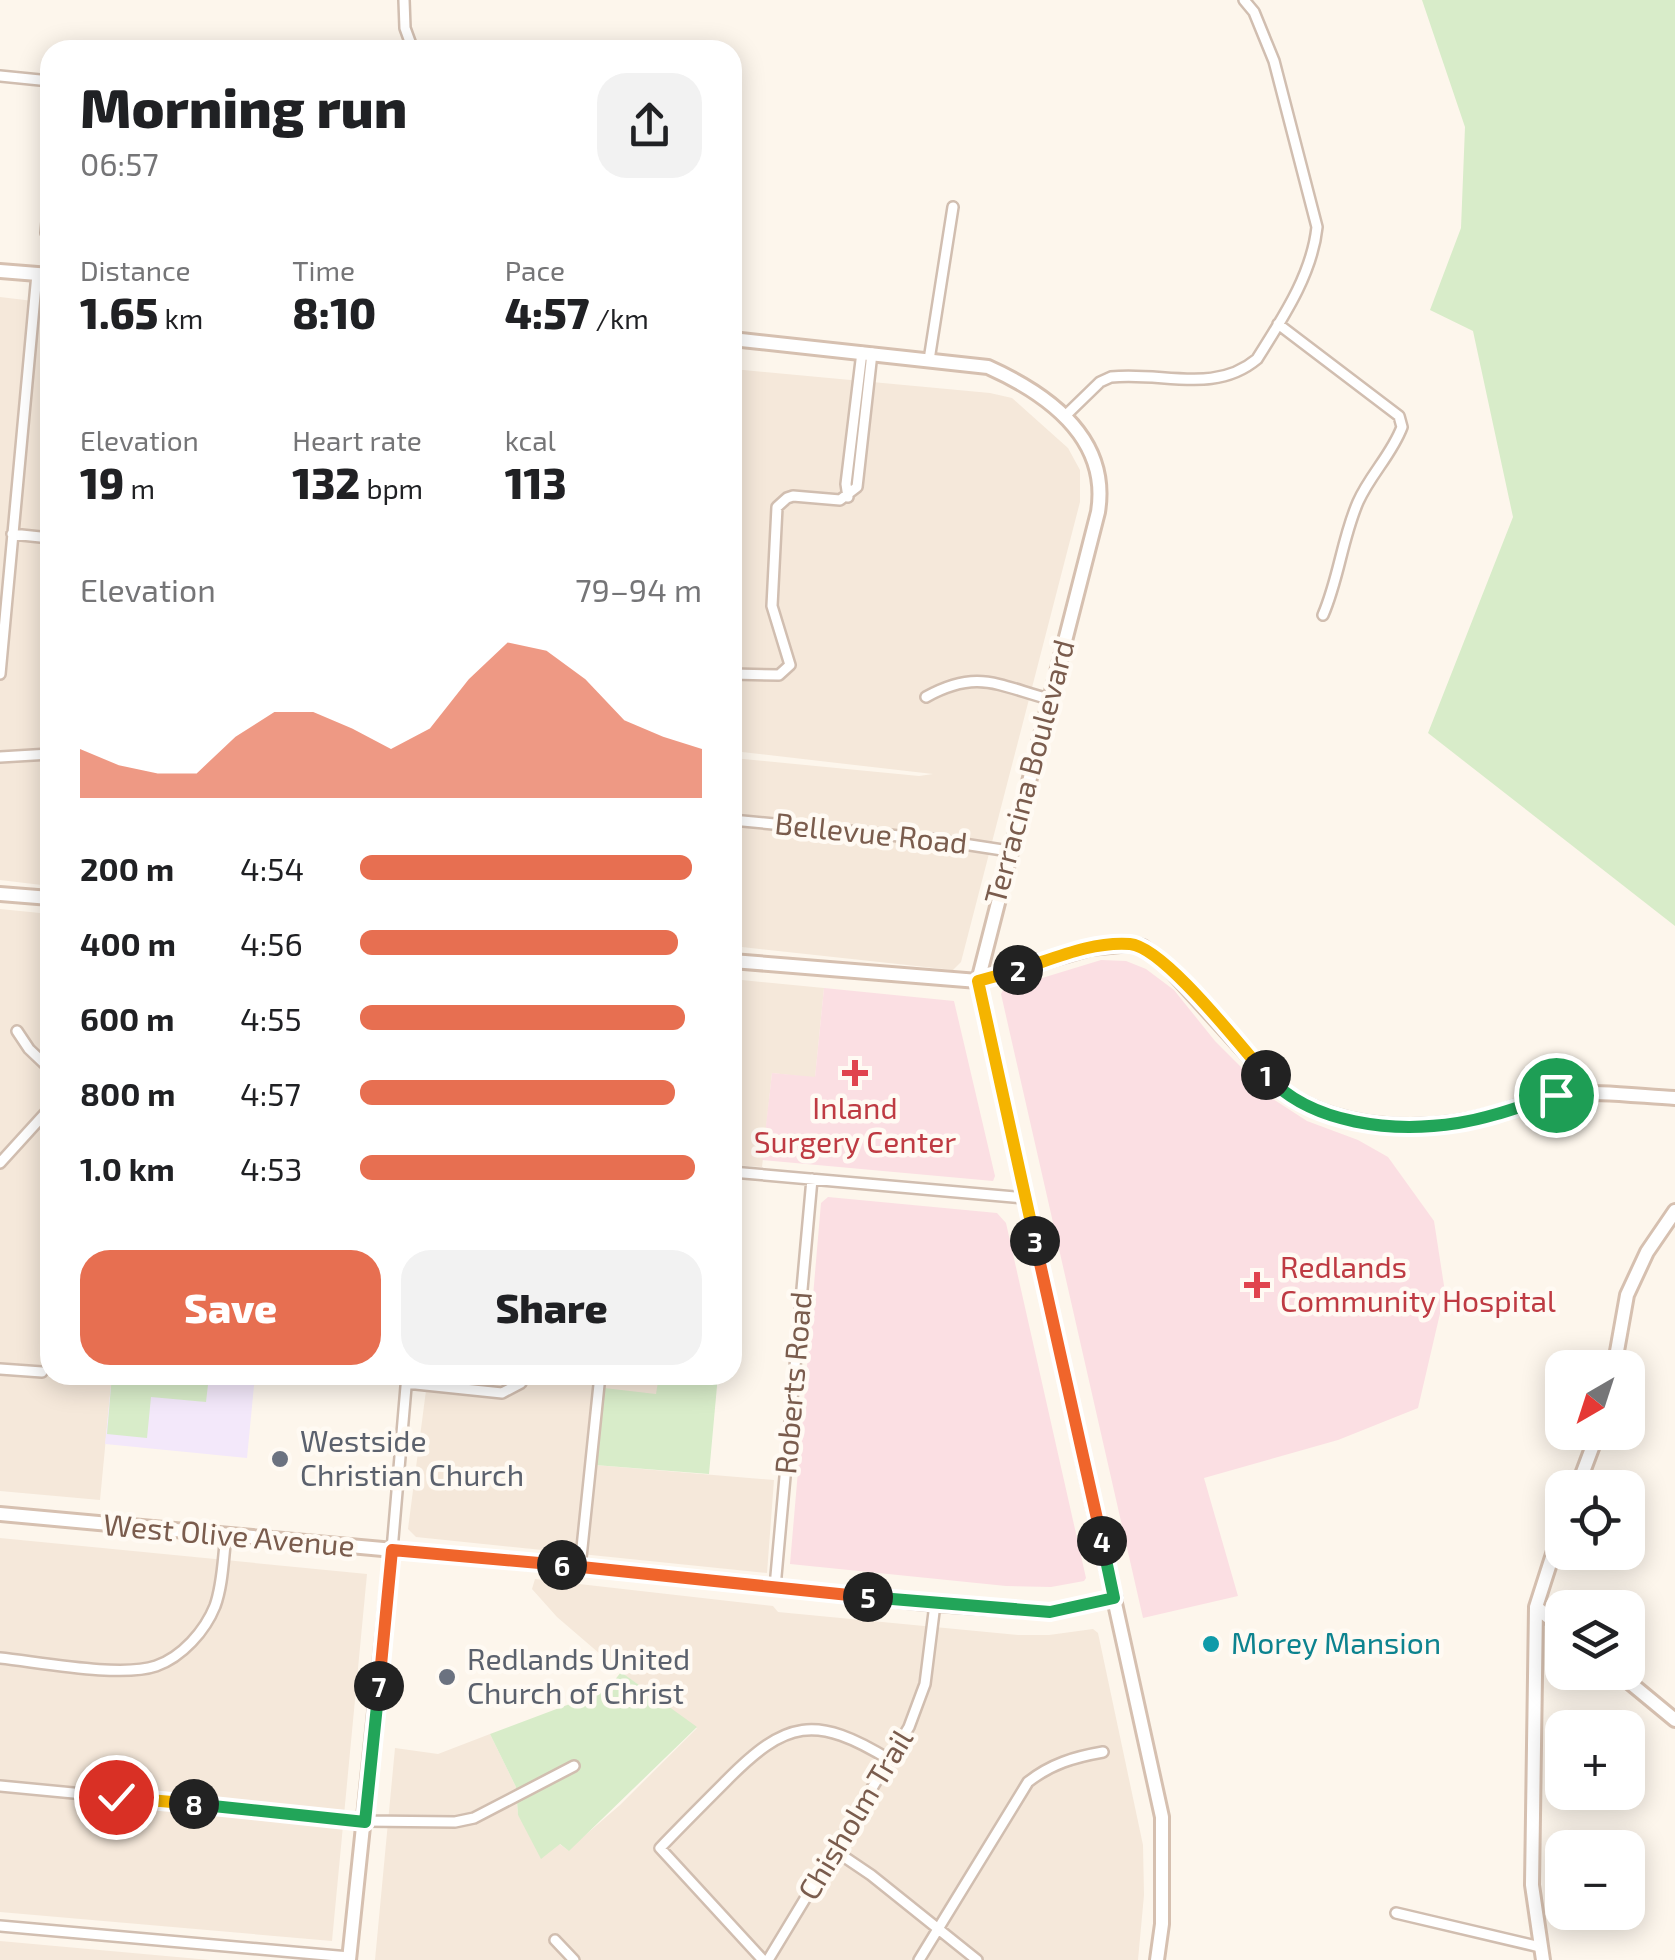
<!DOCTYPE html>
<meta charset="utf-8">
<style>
:root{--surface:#fff;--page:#f2f2f2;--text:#202124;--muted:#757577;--accent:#e76f51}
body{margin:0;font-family:"Exo 2",sans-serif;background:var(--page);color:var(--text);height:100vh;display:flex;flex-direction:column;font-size:38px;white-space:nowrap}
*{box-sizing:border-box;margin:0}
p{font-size:32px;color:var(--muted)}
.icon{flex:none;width:55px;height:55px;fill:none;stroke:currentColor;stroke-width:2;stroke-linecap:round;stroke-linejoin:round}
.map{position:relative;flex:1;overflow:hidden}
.side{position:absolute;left:40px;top:40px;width:702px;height:1345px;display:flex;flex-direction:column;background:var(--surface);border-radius:30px;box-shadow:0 5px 25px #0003}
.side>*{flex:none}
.needle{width:65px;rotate:219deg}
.buttons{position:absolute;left:1545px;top:1350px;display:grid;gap:20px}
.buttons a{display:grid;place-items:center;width:100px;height:100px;border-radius:20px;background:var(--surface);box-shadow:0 5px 25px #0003;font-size:50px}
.pin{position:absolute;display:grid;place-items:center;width:85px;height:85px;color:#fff;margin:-42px;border:5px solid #fff;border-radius:50%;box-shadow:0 2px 10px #0007}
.km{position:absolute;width:50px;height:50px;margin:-25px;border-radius:50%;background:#222;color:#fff;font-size:28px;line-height:50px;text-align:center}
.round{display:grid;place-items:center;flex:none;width:105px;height:105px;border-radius:30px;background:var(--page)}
.head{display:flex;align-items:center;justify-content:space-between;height:170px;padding:0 40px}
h1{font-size:55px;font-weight:800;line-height:75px}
.figures{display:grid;grid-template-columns:repeat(3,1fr);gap:15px;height:170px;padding:10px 40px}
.figures div{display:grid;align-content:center}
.figures b{font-size:42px;font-weight:800}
.figures small{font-size:28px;font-weight:400}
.figures p{font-size:28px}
.chart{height:280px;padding:20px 40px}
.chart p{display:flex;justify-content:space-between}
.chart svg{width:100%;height:180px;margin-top:10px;fill:var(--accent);opacity:.7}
.cta{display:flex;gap:20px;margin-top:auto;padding:20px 40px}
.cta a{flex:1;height:115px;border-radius:30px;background:var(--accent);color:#fff;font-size:40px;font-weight:800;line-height:115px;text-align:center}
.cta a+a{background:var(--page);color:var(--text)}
ul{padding:0 40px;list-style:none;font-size:32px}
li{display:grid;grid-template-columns:160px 120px 1fr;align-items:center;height:75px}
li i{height:25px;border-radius:12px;background:var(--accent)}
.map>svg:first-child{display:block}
.residential{fill:#f5e8da}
.education{fill:#f3e8fa}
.medical{fill:#fbdfe3}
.green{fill:#d8ecc9}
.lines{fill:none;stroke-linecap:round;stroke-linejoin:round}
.street-casing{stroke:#d1beb0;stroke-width:14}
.secondary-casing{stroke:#d6c0b0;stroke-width:18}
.street{stroke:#fff;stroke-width:9}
.secondary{stroke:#fff;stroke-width:12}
.split-1-casing{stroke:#fff;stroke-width:20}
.split-2-casing{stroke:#fff;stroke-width:20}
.split-3-casing{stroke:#fff;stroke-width:20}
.split-4-casing{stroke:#fff;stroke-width:20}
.split-5-casing{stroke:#fff;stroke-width:20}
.split-6-casing{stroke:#fff;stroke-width:20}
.split-7-casing{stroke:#fff;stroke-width:20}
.split-8-casing{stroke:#fff;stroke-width:20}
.split-9-casing{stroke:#fff;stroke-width:20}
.split-1{stroke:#22a559;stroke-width:12}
.split-2{stroke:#f5b400;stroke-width:12}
.split-3{stroke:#f5b400;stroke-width:12}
.split-4{stroke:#f0652b;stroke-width:12}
.split-5{stroke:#22a559;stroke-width:12}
.split-6{stroke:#f0652b;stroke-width:12}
.split-7{stroke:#f0652b;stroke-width:12}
.split-8{stroke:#22a559;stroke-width:12}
.split-9{stroke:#f5b400;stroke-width:12}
.health-dot{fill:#e0444e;stroke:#fffaf3;stroke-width:4}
.worship-dot{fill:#6b7280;stroke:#fffaf3;stroke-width:4}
.culture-dot{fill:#0f9aa8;stroke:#fffaf3;stroke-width:4}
.labels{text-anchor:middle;stroke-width:9;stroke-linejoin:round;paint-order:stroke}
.street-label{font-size:30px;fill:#7a5c4d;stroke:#fffaf3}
.health-label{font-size:30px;fill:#be3a42;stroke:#fffaf3}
.worship-label{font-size:30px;fill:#5b616d;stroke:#fffaf3;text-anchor:start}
.culture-label{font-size:30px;fill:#0d838f;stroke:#fffaf3;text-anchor:start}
</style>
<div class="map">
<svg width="1675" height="1960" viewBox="0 0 1675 1960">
<rect width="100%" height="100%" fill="#fdf6ec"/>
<!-- residential -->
<path class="residential" d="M 0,297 L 50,303 L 50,886 L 0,880 Z
M 733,369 L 990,393 L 1012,398 L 1068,448 L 1080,470 L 1080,502 L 961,962 L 953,970 L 733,946 L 733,758 L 919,776 L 933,774 L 733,751 Z
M 0,909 L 50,914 L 50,1375 L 112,1375 L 100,1500 L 0,1491 Z
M 732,979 L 824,988 L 815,1078 L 772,1073 L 762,1167 L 733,1165 Z
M 428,1375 L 659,1375 L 657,1394 L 595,1465 L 774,1480 L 767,1573 L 416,1537 L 408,1529 Z
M 0,1538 L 367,1574 L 332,1941 L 0,1912 Z
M 535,1579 L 773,1606 L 778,1612 L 1018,1635 L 1049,1635 L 1093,1629 L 1098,1633 L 1143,1845 L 1144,1895 L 1138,1960 L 375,1960 L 395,1748 L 438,1754 L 490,1734 L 516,1787 L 518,1815 L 568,1850 L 620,1805 L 697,1728 L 621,1672 L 557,1617 L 532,1589 Z
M 0,1941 L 210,1960 L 0,1960 Z"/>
<!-- education -->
<path class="education" d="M 112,1375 L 255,1375 L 247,1458 L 105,1444 Z"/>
<!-- medical -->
<path class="medical" d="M 1101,960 L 1126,961 L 1146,969 L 1174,990 L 1215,1041 L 1273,1099 L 1307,1121 L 1358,1140 L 1388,1157 L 1434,1221 L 1445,1292 L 1418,1408 L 1338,1440 L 1204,1478 L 1238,1596 L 1143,1618 L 1001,994 L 1003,990 Z
M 824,988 L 954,1001 L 995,1176 L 993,1181 L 762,1160 L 772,1073 L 815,1077 Z
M 828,1197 L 997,1213 L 1006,1223 L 1086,1578 L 1084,1581 L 1051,1587 L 1006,1586 L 790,1564 L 821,1203 Z"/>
<!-- green -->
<path class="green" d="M 1422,0 L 1675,0 L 1675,926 L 1428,733 L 1513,517 L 1473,331 L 1430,310 L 1461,228 L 1465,127 Z
M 112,1375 L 255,1375 L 254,1380 L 209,1376 L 206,1402 L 151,1397 L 147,1438 L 107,1434 Z
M 659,1375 L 718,1375 L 709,1474 L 595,1465 L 604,1388 L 656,1394 Z
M 621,1672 L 697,1727 L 569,1851 L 560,1844 L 541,1859 L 518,1815 L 516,1787 L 490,1734 L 607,1690 Z"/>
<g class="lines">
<!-- street casing -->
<g class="street-casing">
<path id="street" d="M 404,0 L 405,28 L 413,50
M 0,76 L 50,81
M 46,233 L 50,189
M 1278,324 L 1399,416 L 1402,427 C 1392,454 1370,475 1358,502 C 1342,539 1339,578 1323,615
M 929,360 L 953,207
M 1065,416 L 1100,382 L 1111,377 C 1161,371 1214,395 1257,359 C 1282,319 1312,275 1317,227 L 1274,61 L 1254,12 L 1244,0
M 848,497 L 846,484 L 862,352
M 12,534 L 50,538
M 0,674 L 37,274
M 732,674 L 779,675 L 790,665 L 772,606 L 777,507 L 787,498 L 793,496 L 840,500 L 857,487 L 872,353
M 926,697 C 977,669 997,685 1049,699
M 0,757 L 50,754
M 732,820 L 931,839 L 1009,851
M 17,1031 L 29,1049 L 50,1069
M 0,1163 L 50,1108
M 732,1172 L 1025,1198
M 0,1369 L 42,1372
M 406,1383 L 502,1393 L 521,1383
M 392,1550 L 407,1375
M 580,1567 L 600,1375
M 775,1587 L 812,1179
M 0,1658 C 39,1662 121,1678 156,1666 C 182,1657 205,1631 215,1606 C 223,1584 223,1558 226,1536
M 0,1786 L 365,1821 L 455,1822 L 474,1818 L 574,1766
M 834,1850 L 871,1875 L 977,1960
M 1396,1913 L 1540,1947
M 0,1926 L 349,1957
M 555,1940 L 574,1960
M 763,1960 L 660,1848 C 682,1825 704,1803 726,1781 C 786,1720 815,1714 890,1760
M 768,1960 L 909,1727 L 925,1684 L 935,1604
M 919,1960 L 1028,1782 C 1051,1764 1074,1757 1103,1752"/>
</g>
<!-- secondary casing -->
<g class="secondary-casing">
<path id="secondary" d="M 0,271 L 50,275
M 732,339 L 988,367 C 1048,394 1110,438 1098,512 L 978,981 L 1162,1817 L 1162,1924 L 1157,1960
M 0,894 L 50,898
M 732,961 L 978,981 L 1090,948 L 1130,944 L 1143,947 L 1166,965 L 1276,1086 C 1335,1131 1422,1134 1492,1115 C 1514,1109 1536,1098 1559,1095 C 1596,1090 1637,1096 1675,1098
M 1614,1368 L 1627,1295 L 1647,1252 L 1675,1211
M 1577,1488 L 1598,1432
M 0,1514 L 580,1567 L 935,1604 L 1050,1612 L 1115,1598
M 1536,1607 L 1562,1628
M 1617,1672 L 1675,1720
M 349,1960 L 392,1550
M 1543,1960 L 1532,1885 L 1536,1607 L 1562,1526"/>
</g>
<!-- street -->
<use href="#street" class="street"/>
<!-- secondary -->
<use href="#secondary" class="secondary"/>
</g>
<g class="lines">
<!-- split-1 casing -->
<g class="split-1-casing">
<path id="split-1" d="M 1266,1075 C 1311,1125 1394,1133 1458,1123 C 1491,1118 1524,1105 1556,1095"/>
</g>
<!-- split-2 casing -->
<g class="split-2-casing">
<path id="split-2" d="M 1018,970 C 1053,959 1092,941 1130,944 C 1164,947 1241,1047 1266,1075"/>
</g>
<!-- split-3 casing -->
<g class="split-3-casing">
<path id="split-3" d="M 1018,970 L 978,981 L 1035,1241"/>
</g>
<!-- split-4 casing -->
<g class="split-4-casing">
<path id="split-4" d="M 1035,1241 L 1102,1541"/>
</g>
<!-- split-5 casing -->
<g class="split-5-casing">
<path id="split-5" d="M 868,1597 L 1050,1612 L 1114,1598 L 1102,1541"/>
</g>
<!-- split-6 casing -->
<g class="split-6-casing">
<path id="split-6" d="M 562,1565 L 868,1597"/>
</g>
<!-- split-7 casing -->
<g class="split-7-casing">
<path id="split-7" d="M 379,1686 L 392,1550 L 562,1565"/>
</g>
<!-- split-8 casing -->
<g class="split-8-casing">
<path id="split-8" d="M 194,1804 L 365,1822 L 379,1686"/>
</g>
<!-- split-9 casing -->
<g class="split-9-casing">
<path id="split-9" d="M 116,1797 L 194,1804"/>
</g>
<!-- split-1 -->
<use href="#split-1" class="split-1"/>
<!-- split-2 -->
<use href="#split-2" class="split-2"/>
<!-- split-3 -->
<use href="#split-3" class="split-3"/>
<!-- split-4 -->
<use href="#split-4" class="split-4"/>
<!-- split-5 -->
<use href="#split-5" class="split-5"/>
<!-- split-6 -->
<use href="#split-6" class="split-6"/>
<!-- split-7 -->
<use href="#split-7" class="split-7"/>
<!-- split-8 -->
<use href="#split-8" class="split-8"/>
<!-- split-9 -->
<use href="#split-9" class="split-9"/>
</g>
<!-- markers -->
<g class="health-dot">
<path d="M850 1058h10v10h10v10h-10v10h-10v-10h-10v-10h10z"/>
<path d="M1252 1270h10v10h10v10h-10v10h-10v-10h-10v-10h10z"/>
</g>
<g class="worship-dot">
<circle cx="280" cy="1459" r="10"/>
<circle cx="447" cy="1677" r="10"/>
</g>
<circle class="culture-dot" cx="1211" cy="1644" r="10"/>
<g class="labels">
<!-- street labels -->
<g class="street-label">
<text transform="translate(1030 772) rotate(-75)" y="10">Terracina Boulevard</text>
<text transform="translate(871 834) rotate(6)" y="10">Bellevue Road</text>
<text transform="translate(794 1383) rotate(-85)" y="10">Roberts Road</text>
<text transform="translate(229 1536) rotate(5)" y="10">West Olive Avenue</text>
<text transform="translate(856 1815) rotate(-59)" y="10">Chisholm Trail</text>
</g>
<!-- health labels -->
<g class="health-label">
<text x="855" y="1119">Inland<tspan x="855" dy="34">Surgery Center</tspan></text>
<text x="1280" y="1278" text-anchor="start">Redlands<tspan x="1280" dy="34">Community Hospital</tspan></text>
</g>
<!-- worship labels -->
<g class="worship-label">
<text x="300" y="1452">Westside<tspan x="300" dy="34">Christian Church</tspan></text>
<text x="467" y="1670">Redlands United<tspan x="467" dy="34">Church of Christ</tspan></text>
</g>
<!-- culture labels -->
<g class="culture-label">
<text x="1231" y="1654">Morey Mansion</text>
</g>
</g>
</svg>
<div class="buttons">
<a><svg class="needle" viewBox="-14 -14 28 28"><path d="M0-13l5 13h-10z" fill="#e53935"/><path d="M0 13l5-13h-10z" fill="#757577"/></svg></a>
<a><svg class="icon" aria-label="locate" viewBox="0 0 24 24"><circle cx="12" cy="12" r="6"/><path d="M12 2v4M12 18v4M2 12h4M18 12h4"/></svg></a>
<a><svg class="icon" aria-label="layers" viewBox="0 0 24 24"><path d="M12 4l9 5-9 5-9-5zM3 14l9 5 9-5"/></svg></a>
<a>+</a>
<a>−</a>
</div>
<div class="pin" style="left:1556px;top:1095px;background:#1e9e55"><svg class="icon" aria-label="arrive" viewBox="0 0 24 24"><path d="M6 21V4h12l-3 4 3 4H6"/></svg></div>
<div class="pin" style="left:116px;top:1797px;background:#d93025"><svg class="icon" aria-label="check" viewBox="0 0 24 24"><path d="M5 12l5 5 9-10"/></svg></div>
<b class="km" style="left:1266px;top:1075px">1</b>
<b class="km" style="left:1018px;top:970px">2</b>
<b class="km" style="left:1035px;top:1241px">3</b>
<b class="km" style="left:1102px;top:1541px">4</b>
<b class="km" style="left:868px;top:1597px">5</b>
<b class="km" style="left:562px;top:1565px">6</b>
<b class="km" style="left:379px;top:1686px">7</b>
<b class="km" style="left:194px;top:1804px">8</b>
<section class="side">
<div class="head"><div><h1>Morning run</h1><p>06:57</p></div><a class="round"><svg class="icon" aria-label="share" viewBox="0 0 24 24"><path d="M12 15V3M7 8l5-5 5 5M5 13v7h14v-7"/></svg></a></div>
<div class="figures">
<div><p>Distance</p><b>1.65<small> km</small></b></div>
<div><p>Time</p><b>8:10</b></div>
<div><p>Pace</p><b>4:57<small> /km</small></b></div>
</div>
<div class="figures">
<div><p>Elevation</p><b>19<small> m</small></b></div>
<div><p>Heart rate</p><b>132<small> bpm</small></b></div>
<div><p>kcal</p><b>113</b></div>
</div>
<div class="chart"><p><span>Elevation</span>79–94 m</p>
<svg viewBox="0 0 160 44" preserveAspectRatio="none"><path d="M0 44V32L10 36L20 38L30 38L40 29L50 23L60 23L70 27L80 32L90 27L100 15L110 6L120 8L130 15L140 25L150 29L160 32V44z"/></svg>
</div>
<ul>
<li><b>200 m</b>4:54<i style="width:97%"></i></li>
<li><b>400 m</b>4:56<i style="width:93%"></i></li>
<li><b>600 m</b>4:55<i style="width:95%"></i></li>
<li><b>800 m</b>4:57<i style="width:92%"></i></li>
<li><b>1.0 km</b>4:53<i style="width:98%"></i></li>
</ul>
<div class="cta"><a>Save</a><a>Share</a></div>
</section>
</div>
